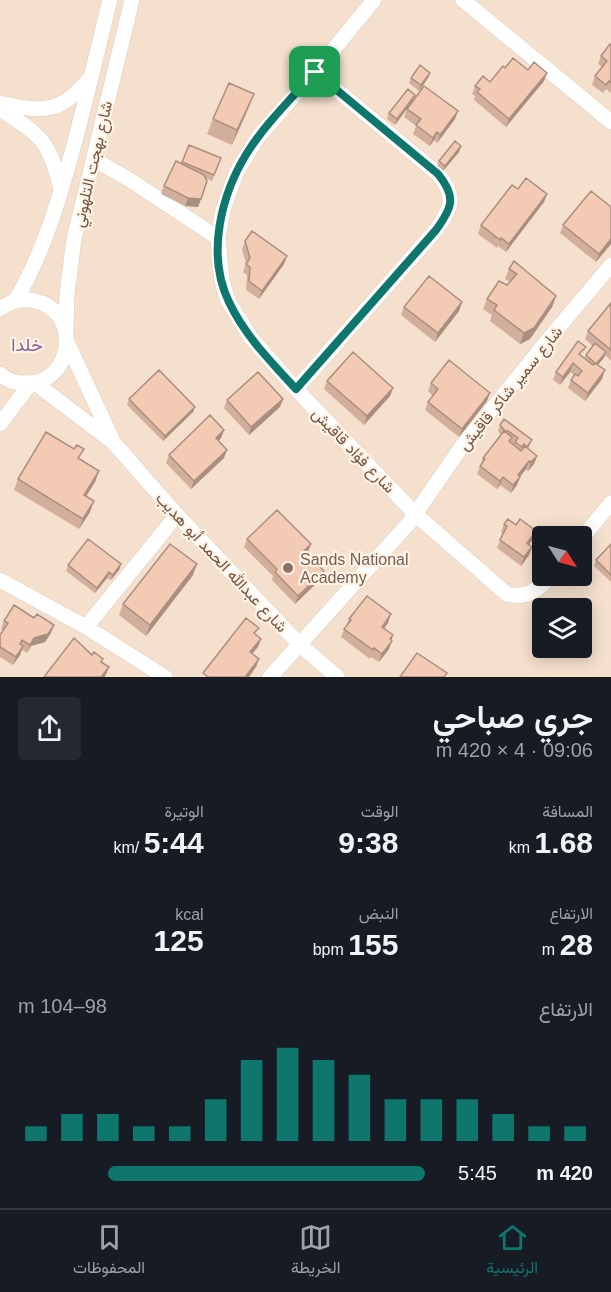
<!DOCTYPE html>
<html lang="ar">
<meta charset="utf-8">
<style>
:root{--surface:#171b24;--page:#242831;--text:#f1f3f6;--muted:#9ea1a6;--line:#363941;--accent:#0f766e}
body{margin:0;font-family:Helvetica,Vazirmatn,sans-serif;background:var(--page);color:var(--text);direction:rtl;height:100vh;display:flex;flex-direction:column;font-size:22px;white-space:nowrap}
*{box-sizing:border-box;margin:0}
p{font-size:20px;color:var(--muted)}
.icon{flex:none;width:33px;height:33px;fill:none;stroke:currentColor;stroke-width:2;stroke-linecap:round;stroke-linejoin:round}
.map{position:relative;height:677px;overflow:hidden;direction:ltr}
.drawer{display:flex;flex-direction:column;background:var(--surface);flex:1}
.drawer>*{flex:none}
.needle{width:39px;rotate:126deg}
.tools{position:absolute;left:532px;top:526px;display:grid;gap:12px}
.tools a{display:grid;place-items:center;width:60px;height:60px;border-radius:6px;background:var(--surface);box-shadow:0 3px 15px #0003;font-size:30px}
.pin{position:absolute;display:grid;place-items:center;width:51px;height:51px;color:#fff;margin:-26px;border-radius:12px;box-shadow:0 3px 9px #0006}
.round{display:grid;place-items:center;flex:none;width:63px;height:63px;border-radius:6px;background:var(--page)}
.head{display:flex;align-items:center;justify-content:space-between;height:102px;padding:0 18px}
h1{font-size:33px;font-weight:600;line-height:45px}
.figures{display:grid;grid-template-columns:repeat(3,1fr);gap:9px;height:102px;padding:6px 18px}
.figures div{display:grid;align-content:center}
.figures b{font-size:30px;font-weight:600}
.figures small{font-size:16px;font-weight:400}
.figures p{font-size:16px}
.chart{height:168px;padding:12px 18px}
.chart p{display:flex;justify-content:space-between}
.chart svg{width:100%;height:108px;margin-top:6px;stroke:var(--accent);stroke-width:6}
ul{padding:0 18px;list-style:none;font-size:20px}
li{display:grid;grid-template-columns:96px 72px 1fr;align-items:center;height:45px}
li i{height:15px;border-radius:8px;background:var(--accent)}
.tabs{display:flex;justify-content:space-around;align-items:center;height:84px;border-top:2px solid var(--line);background:var(--surface);font-size:16px;color:var(--muted)}
.tabs a{display:grid;justify-items:center;gap:3px}
.tabs .selected{color:var(--accent)}
.map>svg:first-child{display:block}
.residential{fill:#f4e0cd;fill-rule:evenodd}
.lines{fill:none;stroke-linecap:round;stroke-linejoin:round}
.minor-casing{stroke:#e0cbba;stroke-width:16}
.minor{stroke:#fff;stroke-width:15}
.wall{fill:#d1af9c}
.shaded-wall{fill:#aa8e7f}
.building{fill:#f3cbb5;stroke:#aa8e7f;stroke-width:1.5}
.route-casing{stroke:#fff;stroke-width:12}
.route{stroke:#0f766e;stroke-width:8}
.education-dot{fill:#8d6e63;stroke:#fff3e5;stroke-width:2}
.labels{text-anchor:middle;stroke-width:4.5;stroke-linejoin:round;paint-order:stroke}
.street-label{font-size:16px;fill:#735446;stroke:#fff3e5}
.education-label{font-size:16px;fill:#785e54;stroke:#fff3e5;text-anchor:start}
.neighbourhood-label{font-size:18px;fill:#826197;stroke:#fff3e5}
</style>
<div class="map">
<svg width="611" height="677" viewBox="0 0 611 677">
<rect width="100%" height="100%" fill="#fdefde"/>
<!-- residential -->
<path class="residential" d="M 0,0 L 611,0 L 611,677 L 0,677 ZM 543,537 L 582,537 L 582,576 L 543,576 ZM 543,609 L 582,609 L 582,648 L 543,648 Z"/>
<g class="lines">
<!-- minor casing -->
<g class="minor-casing">
<path id="minor" d="M 374,0 L 315,72 L 258,137 L 236,173 L 223,210 L 218,238 L 222,281 L 228,301 L 251,338 L 296,389 L 415,514 L 507,594 C 525,599 539,590 550,576
M 463,0 L 611,122
M 0,103 C 45,113 60,113 91,77
M 0,109 C 41,136 49,140 61,189
M 93,159 L 130,180 L 218,238
M 15,301 C 42,256 57,206 71,156 C 85,104 97,52 110,0
M 0,309 C 10,301 22,298 35,301 C 82,311 74,384 26,383 C 16,383 7,381 0,374
M 66,329 L 67,294 L 74,239 L 132,0
M 67,342 L 112,439
M 35,383 L 113,442 L 177,515 L 299,644 L 337,677
M 296,389 L 436,230 C 452,207 457,197 438,174 L 315,72
M 0,424 L 31,383
M 582,538 L 611,503
M 0,580 L 86,627 L 165,677
M 86,627 L 177,515
M 270,677 L 409,523 L 462,446 L 548,340 L 611,265"/>
</g>
<!-- minor -->
<use href="#minor" class="minor"/>
</g>
<!-- wall -->
<path class="wall" d="M 611,45 L 611,93 L 606,89 L 603,93 L 592,85 L 595,76 L 602,67 L 598,64 L 601,56 Z
M 505,68 L 528,70 L 547,73 L 544,81 L 506,127 L 474,100 L 475,96 L 472,94 L 475,86 L 490,82 Z
M 430,73 L 428,78 L 419,91 L 409,83 L 411,78 Z
M 414,100 L 455,119 L 437,143 L 434,140 L 430,146 L 413,134 L 416,126 L 404,117 L 407,109 L 395,125 L 387,119 L 389,113 Z
M 248,109 L 232,145 L 207,134 L 213,119 Z
M 189,145 L 221,158 L 212,181 L 206,178 L 207,181 L 198,207 L 185,206 L 161,194 L 164,186 L 182,164 Z
M 461,146 L 459,152 L 443,171 L 437,166 L 439,161 Z
M 518,189 L 547,194 L 544,202 L 506,252 L 498,246 L 497,248 L 478,234 L 481,225 Z
M 563,225 L 611,244 L 596,262 L 560,233 Z
M 245,241 L 287,256 L 284,264 L 259,299 L 246,290 L 247,275 L 243,272 L 246,263 L 242,250 Z
M 509,269 L 556,296 L 552,307 L 530,339 L 520,344 L 490,321 L 492,315 L 483,309 L 487,299 L 507,285 L 510,282 L 505,279 Z
M 462,302 L 459,311 L 435,342 L 401,315 L 404,307 Z
M 611,303 L 611,361 L 605,355 L 598,365 L 602,379 L 585,401 L 568,388 L 571,380 L 574,375 L 570,372 L 560,385 L 553,380 L 556,372 L 583,355 L 582,356 L 584,358 L 586,355 L 593,346 L 585,339 L 588,331 Z
M 327,381 L 393,388 L 390,396 L 364,425 L 324,389 Z
M 431,383 L 487,401 L 459,437 L 425,410 L 428,402 L 433,396 L 428,391 Z
M 129,399 L 195,407 L 193,412 L 163,441 L 127,405 Z
M 227,400 L 280,407 L 249,435 L 224,408 Z
M 500,425 L 530,446 L 528,449 L 537,456 L 534,464 L 528,471 L 526,469 L 520,477 L 517,485 L 511,493 L 500,485 L 497,489 L 477,474 L 483,458 L 501,435 L 498,431 Z
M 224,430 L 221,438 L 218,441 L 224,458 L 191,489 L 166,463 L 169,455 Z
M 80,459 L 99,471 L 95,482 L 86,496 L 90,512 L 79,529 L 14,490 L 18,479 Z
M 504,524 L 533,539 L 529,544 L 532,547 L 529,555 L 521,566 L 497,548 L 503,534 L 501,532 Z
M 247,539 L 308,552 L 307,554 L 321,579 L 295,604 L 272,580 L 273,576 L 244,547 Z
M 611,544 L 611,582 L 594,566 L 596,560 Z
M 121,564 L 119,570 L 111,580 L 107,578 L 95,593 L 66,571 L 68,565 Z
M 193,575 L 146,636 L 119,615 L 123,604 Z
M 349,619 L 388,623 L 384,629 L 393,635 L 391,640 L 392,641 L 389,649 L 379,662 L 371,657 L 370,659 L 341,637 Z
M 4,621 L 51,633 L 45,642 L 31,646 L 27,653 L 22,650 L 20,655 L 13,665 L 0,657 L 0,635 L 3,630 L 1,629 Z"/>
<!-- shaded-wall -->
<path class="shaded-wall" d="M 430,73 L 428,78 L 419,91 L 421,85 Z
M 547,73 L 544,81 L 506,127 L 509,119 Z
M 254,94 L 248,109 L 232,145 L 237,130 Z
M 415,95 L 413,100 L 395,125 L 397,119 Z
M 458,111 L 455,119 L 437,143 L 440,135 Z
M 437,132 L 434,140 L 430,146 L 433,138 Z
M 461,146 L 459,152 L 443,171 L 445,166 Z
M 547,194 L 544,202 L 506,252 L 509,244 Z
M 188,198 L 201,199 L 198,207 L 185,206 Z
M 611,239 L 611,244 L 596,262 L 599,254 Z
M 287,256 L 284,264 L 259,299 L 262,291 Z
M 556,296 L 552,307 L 530,339 L 520,344 L 524,333 Z
M 462,302 L 459,311 L 435,342 L 438,333 Z
M 606,352 L 604,358 L 594,369 L 596,364 Z
M 573,363 L 570,372 L 560,385 L 563,377 Z
M 605,370 L 602,379 L 585,401 L 588,393 Z
M 393,388 L 390,396 L 364,425 L 367,416 Z
M 490,393 L 487,401 L 459,437 L 462,429 Z
M 283,399 L 280,407 L 249,435 L 251,427 Z
M 195,407 L 193,412 L 163,441 L 165,436 Z
M 224,430 L 221,438 L 213,447 L 216,438 Z
M 227,450 L 224,458 L 191,489 L 194,481 Z
M 537,456 L 534,464 L 528,471 L 531,462 Z
M 529,461 L 526,469 L 515,483 L 518,475 Z
M 99,471 L 95,482 L 80,506 L 84,495 Z
M 503,477 L 500,485 L 497,489 L 500,481 Z
M 520,477 L 517,485 L 511,493 L 513,485 Z
M 94,501 L 90,512 L 79,529 L 83,519 Z
M 536,531 L 533,539 L 524,551 L 527,543 Z
M 311,544 L 308,552 L 301,559 L 304,551 Z
M 532,547 L 529,555 L 521,566 L 524,557 Z
M 121,564 L 119,570 L 111,580 L 113,575 Z
M 197,564 L 193,575 L 146,636 L 150,625 Z
M 324,571 L 321,579 L 295,604 L 298,596 Z
M 109,572 L 107,578 L 95,593 L 97,588 Z
M 391,614 L 388,623 L 379,635 L 382,627 Z
M 54,625 L 51,633 L 45,642 L 31,646 L 27,653 L 30,645 L 34,638 Z
M 393,635 L 389,649 L 379,662 L 382,654 Z
M 261,639 L 258,647 L 247,660 L 250,652 Z
M 23,646 L 20,655 L 13,665 L 16,657 Z
M 259,659 L 256,667 L 249,677 L 245,677 Z
M 109,667 L 105,677 L 101,677 Z"/>
<!-- building -->
<path class="building" d="M 610,44 L 611,45 L 611,83 L 609,81 L 606,85 L 595,76 L 607,61 L 601,56 Z
M 513,58 L 528,70 L 534,62 L 547,73 L 509,119 L 477,92 L 480,89 L 475,86 L 483,76 L 490,82 L 503,66 L 505,68 Z
M 420,65 L 430,73 L 421,85 L 411,78 Z
M 229,83 L 254,94 L 237,130 L 213,119 Z
M 424,86 L 458,111 L 440,135 L 437,132 L 433,138 L 416,125 L 421,119 L 407,109 Z
M 408,89 L 415,95 L 397,119 L 389,113 Z
M 455,141 L 461,146 L 445,166 L 439,161 Z
M 189,145 L 221,158 L 214,175 L 182,162 Z
M 176,161 L 204,175 L 207,181 L 201,199 L 188,198 L 164,186 Z
M 526,178 L 547,194 L 509,244 L 501,238 L 500,240 L 481,225 L 512,185 L 518,189 Z
M 591,191 L 611,207 L 611,239 L 599,254 L 563,225 Z
M 252,231 L 287,256 L 262,291 L 249,281 L 250,267 L 246,264 L 250,258 L 245,241 Z
M 514,261 L 556,296 L 534,328 L 524,333 L 494,310 L 497,305 L 487,299 L 499,281 L 507,285 L 517,274 L 509,269 Z
M 429,276 L 462,302 L 438,333 L 404,307 Z
M 611,303 L 611,350 L 588,331 Z
M 578,341 L 586,347 L 579,354 L 593,365 L 595,363 L 605,370 L 588,393 L 571,380 L 575,374 L 578,376 L 582,371 L 573,363 L 563,377 L 556,372 Z
M 595,343 L 606,352 L 596,364 L 586,355 Z
M 353,352 L 393,388 L 367,416 L 327,381 Z
M 449,360 L 490,393 L 462,429 L 428,402 L 438,389 L 431,383 Z
M 159,370 L 195,407 L 165,436 L 129,399 Z
M 258,372 L 283,399 L 251,427 L 227,400 Z
M 210,415 L 224,430 L 216,438 L 227,450 L 194,481 L 169,455 Z
M 504,419 L 532,440 L 527,447 L 524,444 L 522,447 L 515,442 L 518,438 L 508,431 L 505,431 L 500,425 Z
M 504,431 L 512,437 L 509,441 L 521,451 L 525,446 L 537,456 L 531,462 L 529,461 L 518,475 L 520,477 L 513,485 L 503,477 L 500,481 L 480,466 L 485,459 L 483,458 Z
M 46,432 L 74,449 L 77,445 L 84,449 L 78,458 L 99,471 L 84,495 L 94,501 L 83,519 L 18,479 Z
M 277,510 L 311,544 L 304,551 L 324,571 L 298,596 L 275,572 L 277,569 L 247,539 Z
M 508,519 L 516,525 L 520,519 L 536,531 L 527,543 L 532,547 L 524,557 L 500,540 L 507,526 L 504,524 Z
M 88,539 L 121,564 L 113,575 L 109,572 L 97,588 L 68,565 Z
M 170,544 L 197,564 L 150,625 L 123,604 Z
M 611,544 L 611,575 L 596,560 Z
M 367,596 L 391,614 L 382,627 L 393,635 L 390,639 L 392,641 L 382,654 L 374,648 L 373,650 L 344,629 L 351,620 L 349,619 Z
M 14,605 L 34,618 L 37,614 L 54,625 L 48,634 L 34,638 L 30,645 L 22,640 L 20,644 L 23,646 L 16,657 L 0,647 L 0,635 L 8,623 L 4,621 Z
M 246,618 L 259,628 L 254,633 L 261,639 L 250,652 L 259,659 L 245,677 L 208,677 L 203,673 Z
M 74,638 L 92,655 L 94,652 L 103,659 L 101,662 L 109,667 L 101,677 L 44,677 Z
M 417,653 L 447,673 L 444,677 L 400,677 Z"/>
<g class="lines">
<!-- route casing -->
<g class="route-casing">
<path id="route" d="M 315,72 L 438,174 C 457,197 452,208 436,230 L 296,389 C 272,363 245,336 229,302 C 206,255 221,195 247,153 C 266,123 292,98 315,72 Z"/>
</g>
<!-- route -->
<use href="#route" class="route"/>
</g>
<!-- markers -->
<circle class="education-dot" cx="288" cy="568" r="6"/>
<g class="labels">
<!-- street labels -->
<g class="street-label">
<text transform="translate(92 164) rotate(-77)" y="6">شارع بهجت التلهوني</text>
<text transform="translate(510 388) rotate(-51)" y="6">شارع سمير شاكر قاقيش</text>
<text transform="translate(354 450) rotate(46)" y="6">شارع فؤاد قاقيش</text>
<text transform="translate(222 562) rotate(47)" y="6">شارع عبدالله الحمد أبو هديب</text>
</g>
<!-- education labels -->
<g class="education-label">
<text x="300" y="565">Sands National<tspan x="300" dy="18">Academy</tspan></text>
</g>
<!-- neighbourhood labels -->
<g class="neighbourhood-label">
<text x="27" y="351">خلدا</text>
</g>
</g>
</svg>
<div class="tools">
<a><svg class="needle" viewBox="-14 -14 28 28"><path d="M0-13l5 13h-10z" fill="#e53935"/><path d="M0 13l5-13h-10z" fill="#9ea1a6"/></svg></a>
<a><svg class="icon" aria-label="layers" viewBox="0 0 24 24"><path d="M12 4l9 5-9 5-9-5zM3 14l9 5 9-5"/></svg></a>
</div>
<div class="pin" style="left:315px;top:72px;background:#1e9e55"><svg class="icon" aria-label="arrive" viewBox="0 0 24 24"><path d="M6 21V4h12l-3 4 3 4H6"/></svg></div>
</div>
<section class="drawer">
<div class="head"><div><h1>جري صباحي</h1><p>09:06 · 4 × 420 m</p></div><a class="round"><svg class="icon" aria-label="share" viewBox="0 0 24 24"><path d="M12 15V3M7 8l5-5 5 5M5 13v7h14v-7"/></svg></a></div>
<div class="figures">
<div><p>المسافة</p><b>1.68<small> km</small></b></div>
<div><p>الوقت</p><b>9:38</b></div>
<div><p>الوتيرة</p><b>5:44<small> /km</small></b></div>
</div>
<div class="figures">
<div><p>الارتفاع</p><b>28<small> m</small></b></div>
<div><p>النبض</p><b>155<small> bpm</small></b></div>
<div><p>kcal</p><b>125</b></div>
</div>
<div class="chart"><p><span>الارتفاع</span>98–104 m</p>
<svg viewBox="0 0 160 44" preserveAspectRatio="none"><path d="M5 44V38M15 44V33M25 44V33M35 44V38M45 44V38M55 44V27M65 44V11M75 44V6M85 44V11M95 44V17M105 44V27M115 44V27M125 44V27M135 44V33M145 44V38M155 44V38"/></svg>
</div>
<ul>
<li><b>420 m</b>5:45<i style="width:78%"></i></li>
</ul>
</section>
<nav class="tabs">
<a class="selected"><svg class="icon" aria-label="home" viewBox="0 0 24 24"><path d="M3 11l9-7 9 7M6 9v11h12V9"/></svg>الرئيسية</a>
<a><svg class="icon" aria-label="map" viewBox="0 0 24 24"><path d="M3 6l6-2 6 2 6-2v14l-6 2-6-2-6 2zM9 4v14M15 6v14"/></svg>الخريطة</a>
<a><svg class="icon" aria-label="saved" viewBox="0 0 24 24"><path d="M7 4h10v16l-5-4-5 4z"/></svg>المحفوظات</a>
</nav>
